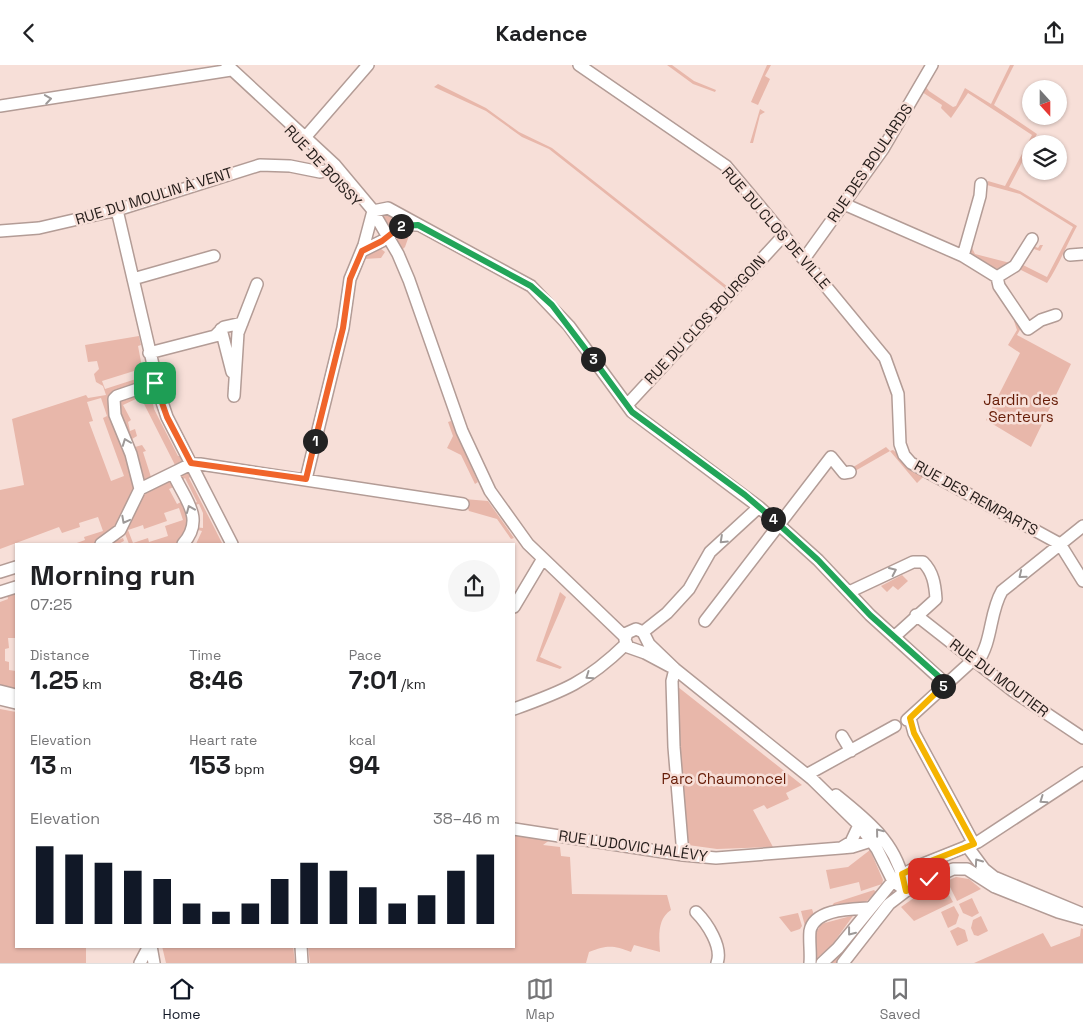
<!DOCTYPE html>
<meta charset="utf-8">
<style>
:root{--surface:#fff;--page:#f6f6f6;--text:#202124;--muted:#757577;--line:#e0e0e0;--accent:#111827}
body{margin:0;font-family:"Space Grotesk",sans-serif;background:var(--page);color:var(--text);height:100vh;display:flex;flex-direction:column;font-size:19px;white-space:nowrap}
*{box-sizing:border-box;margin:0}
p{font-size:16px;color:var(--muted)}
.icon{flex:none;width:28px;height:28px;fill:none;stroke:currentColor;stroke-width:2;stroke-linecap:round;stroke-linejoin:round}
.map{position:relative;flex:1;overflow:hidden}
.panel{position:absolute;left:15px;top:478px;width:500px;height:405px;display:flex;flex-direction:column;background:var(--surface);border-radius:0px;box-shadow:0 1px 4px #0004}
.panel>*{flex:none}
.needle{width:32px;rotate:159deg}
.tools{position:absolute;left:1022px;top:15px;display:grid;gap:10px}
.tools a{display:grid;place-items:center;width:45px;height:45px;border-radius:50%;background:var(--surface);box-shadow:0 1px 4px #0004;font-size:25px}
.pin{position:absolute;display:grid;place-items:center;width:42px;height:42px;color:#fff;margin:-21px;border-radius:10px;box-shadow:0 2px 8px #0006}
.km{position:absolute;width:25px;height:25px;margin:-12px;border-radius:50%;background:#222;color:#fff;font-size:14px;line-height:25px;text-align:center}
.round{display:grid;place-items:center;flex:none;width:52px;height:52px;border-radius:26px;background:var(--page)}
.overview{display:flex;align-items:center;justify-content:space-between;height:85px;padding:0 15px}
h1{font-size:28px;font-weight:800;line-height:38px}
.metrics{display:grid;grid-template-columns:repeat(3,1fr);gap:8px;height:85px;padding:5px 15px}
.metrics div{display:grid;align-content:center}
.metrics b{font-size:25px;font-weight:800}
.metrics small{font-size:14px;font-weight:400}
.metrics p{font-size:14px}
.chart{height:140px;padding:10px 15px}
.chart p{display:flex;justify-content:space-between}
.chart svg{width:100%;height:90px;margin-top:5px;stroke:var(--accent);stroke-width:6}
header{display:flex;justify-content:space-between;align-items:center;height:65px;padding:0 15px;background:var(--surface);font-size:22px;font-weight:800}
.dock{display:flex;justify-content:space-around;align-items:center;height:70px;border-top:1px solid var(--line);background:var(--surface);font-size:14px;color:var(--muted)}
.dock a{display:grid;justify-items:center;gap:2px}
.dock .on{color:var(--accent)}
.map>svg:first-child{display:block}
.green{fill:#e8b7aa;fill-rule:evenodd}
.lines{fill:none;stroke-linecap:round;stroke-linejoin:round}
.minor-casing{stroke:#b39c96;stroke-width:14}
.minor{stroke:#fff;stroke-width:11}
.oneway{stroke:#9d9998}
.split-1-casing{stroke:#fff;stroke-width:10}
.split-2-casing{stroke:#fff;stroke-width:10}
.split-3-casing{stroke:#fff;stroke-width:10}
.split-4-casing{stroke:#fff;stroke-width:10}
.split-5-casing{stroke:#fff;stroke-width:10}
.split-6-casing{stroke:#fff;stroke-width:10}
.split-7-casing{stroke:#fff;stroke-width:10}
.split-1{stroke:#f0652b;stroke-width:6}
.split-2{stroke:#f0652b;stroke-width:6}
.split-3{stroke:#22a559;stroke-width:6}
.split-4{stroke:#22a559;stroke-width:6}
.split-5{stroke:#22a559;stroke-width:6}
.split-6{stroke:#f5b400;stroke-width:6}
.split-7{stroke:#f5b400;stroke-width:6}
.labels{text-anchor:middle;stroke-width:5;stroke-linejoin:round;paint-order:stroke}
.street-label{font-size:15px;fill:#251d1a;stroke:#f7dfd8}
.park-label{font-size:15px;fill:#661c07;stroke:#f7dfd8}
</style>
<header><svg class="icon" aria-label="back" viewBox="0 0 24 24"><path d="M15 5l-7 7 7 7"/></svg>Kadence<svg class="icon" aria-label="share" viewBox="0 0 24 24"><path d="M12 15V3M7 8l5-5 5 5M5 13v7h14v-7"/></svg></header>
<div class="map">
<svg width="1083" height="898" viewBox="0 0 1083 898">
<rect width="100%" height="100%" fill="#f7dfd8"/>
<!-- green -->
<path class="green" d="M 667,0 L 672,0 L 694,16 L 716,25 L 715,27 L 693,19 Z
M 767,0 L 771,0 L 765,11 L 770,14 L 758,40 L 751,37 Z
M 1010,0 L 1014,0 L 994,40 L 1037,69 L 1009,122 L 1020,126 L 1077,161 C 1066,181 1059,200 1047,218 L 1019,204 L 1034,181 L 1038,183 L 1040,180 L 1043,180 L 1040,186 L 1034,184 L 1023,200 L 1047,212 L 1073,162 L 1020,129 L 987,120 L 988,116 L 1005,121 L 1032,70 L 968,28 L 951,53 L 941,43 L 942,40 L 922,27 L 925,21 L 929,26 L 953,42 L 956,41 L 965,23 L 991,39 Z
M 438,19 L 486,43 L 519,67 L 552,83 L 728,222 L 726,224 L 549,84 L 522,72 L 486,46 L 434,22 Z
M 760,44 L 765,47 L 760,50 L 753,78 L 750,78 Z
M 384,148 L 399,153 L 398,157 L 388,161 L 382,153 Z
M 402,165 L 411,165 L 405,182 L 401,186 L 395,176 Z
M 971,181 L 975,189 L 1014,199 L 1002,205 L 984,200 L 969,192 Z
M 380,183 L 385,187 L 381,193 L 364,194 L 363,190 Z
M 1016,255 L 1021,263 L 1017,270 L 1071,299 L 1031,382 L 986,355 L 1020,288 L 1008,280 L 1017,265 L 1014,256 Z
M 139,271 L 141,280 L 138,281 L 147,328 L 151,328 L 154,344 L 178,391 L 180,391 L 191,411 L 189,413 L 222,478 L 196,479 L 202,466 L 194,464 L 178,479 L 129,479 L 124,466 L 117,470 L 118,475 L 123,473 L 124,476 L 118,479 L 74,479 L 85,475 L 84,472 L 103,466 L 98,452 L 79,458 L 80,462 L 62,468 L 59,462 L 0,484 L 0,425 L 24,420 L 12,354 L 86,330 L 88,333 L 106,330 L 103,321 L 96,317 L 94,309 L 99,304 L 97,296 L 88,297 L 85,280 ZM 134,306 L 136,314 L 105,324 L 102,316 ZM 101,333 L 107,351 L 103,353 L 124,411 L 111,416 L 89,357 L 93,356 L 87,337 ZM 138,333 L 141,333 L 175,400 L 151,412 L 143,387 L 146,386 L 142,380 L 135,382 L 132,374 L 137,371 L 135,364 L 130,366 L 128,357 L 131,355 L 123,340 ZM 185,413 L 197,437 L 189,441 L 199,439 L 203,448 L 203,463 L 194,462 L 191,444 L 185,447 L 182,441 L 187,438 L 177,418 ZM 178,420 L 185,435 L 177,439 L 169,424 ZM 179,443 L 183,455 L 165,461 L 168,471 L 149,477 L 148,473 L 133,478 L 128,465 L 143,460 L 144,464 L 167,456 L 164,448 Z
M 451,356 L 478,417 L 475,419 L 461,390 L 447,383 L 453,371 L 448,357 Z
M 886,382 L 890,386 L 893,385 L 924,411 L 917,418 L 890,386 L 855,406 L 850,404 Z
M 464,434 L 488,436 L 514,473 L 511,474 L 497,454 L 469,446 Z
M 902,510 L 908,516 L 898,525 L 893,521 L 887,527 L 881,521 Z
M 16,522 L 16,573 L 8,573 L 9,583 L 5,584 L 5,596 L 9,597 L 9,605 L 16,606 L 16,625 L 0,622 L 0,537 L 8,534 L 6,525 Z
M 560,527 L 566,532 L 540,592 L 562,602 L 560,604 L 536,596 Z
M 678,622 L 802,720 L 786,728 L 789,734 L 767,744 L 764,740 L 753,745 L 773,782 L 717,784 L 688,780 L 680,692 Z
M 0,644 L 16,647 L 16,881 L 86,881 L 86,898 L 0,898 Z
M 514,769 L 551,774 L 543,780 L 560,782 L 561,791 L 570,792 L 572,829 L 667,830 L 671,845 C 657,854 659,872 660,887 L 634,880 L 631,887 C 613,880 607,880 589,887 L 586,898 L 310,898 L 308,881 L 514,881 Z
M 870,785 L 883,815 L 882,819 L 861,826 L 859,817 L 830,824 L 826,805 L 848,802 Z
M 956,812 L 969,814 L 981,824 L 957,836 L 947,816 Z
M 943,817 L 945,828 L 948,828 L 953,837 L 914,856 L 901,842 L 918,830 Z
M 874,825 L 876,827 L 864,839 L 830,843 L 834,838 Z
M 886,830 L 888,832 L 840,893 L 836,898 L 826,898 Z
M 972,833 L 979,848 L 972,852 L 963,848 L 959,839 Z
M 954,841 L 959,850 L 956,859 L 948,863 L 941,847 Z
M 812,844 L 814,850 L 805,861 L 801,846 Z
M 798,848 L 802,861 L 800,864 L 791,867 L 779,852 Z
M 855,848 L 832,880 L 816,894 L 815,870 L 821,859 L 851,851 Z
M 981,851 L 988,866 L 978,871 L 974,870 L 971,863 L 973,855 Z
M 958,862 L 965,865 L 968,876 L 957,881 L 950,866 Z
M 1081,863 L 1083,864 L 1083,898 L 974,898 L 1043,868 L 1051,882 L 1080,871 Z
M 162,881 L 293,881 L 295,898 L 166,898 Z"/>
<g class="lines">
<!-- minor casing -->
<g class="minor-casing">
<path id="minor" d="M 227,0 L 335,100 L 371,143 L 398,189 L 409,215 L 462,366 L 490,426 L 528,479 L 625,572
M 579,0 L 726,101 L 758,139 L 885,293 L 898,329 L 900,379 L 904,390 L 911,398 L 1060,479 L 1083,516
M 0,41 L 231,5
M 302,76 L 368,0
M 844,139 L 963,191 L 997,212 L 999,221 L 1028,264 L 1041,255 L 1056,250
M 117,145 L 161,334 L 167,352 L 232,479
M 0,166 L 39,163 L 117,145 L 260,100 L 290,101 L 320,107 L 330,105 L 335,100
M 362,186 L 382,176 L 403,159 L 417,160
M 1070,190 L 1083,189
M 963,191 L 980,131 L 981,119
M 804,194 L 883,84 L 932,0
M 997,212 L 1015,201 L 1032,174
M 133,214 L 214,191
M 221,264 L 232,307
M 149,288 L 215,271 L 224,262 L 242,258
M 234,331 L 238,268 L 257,219
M 627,340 L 784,170
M 173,408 C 184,434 206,453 183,479
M 306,414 L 343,263 L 350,214 L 364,180 L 373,146 L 388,143 L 531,221 L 569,261 L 632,347 L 759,442 L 818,495 L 870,550 L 946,619
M 140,424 L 191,399 L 200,399 L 463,439
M 101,479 L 120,465 L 140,424 L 131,389 L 115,350 L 114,334 L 117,331 L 155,318
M 0,507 L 16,502
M 0,527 L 16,522
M 849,527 L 913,497 L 923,497 C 933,507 935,519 936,534 L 894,572
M 514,542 L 542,495
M 916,550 L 1013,626 L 1083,673
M 705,556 L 831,392 L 844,408 L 850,407
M 643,567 L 667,548 L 689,524 L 710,487 L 759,442
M 977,598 C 993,576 989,548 1002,526 L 1083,461
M 675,604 L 645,588 L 628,582 L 625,575 L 627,568 L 636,564 L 643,567 L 649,579 L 675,604 L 812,714 L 859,760 L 877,784 L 893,816 L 906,826
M 675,604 L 672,616 L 674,682 L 683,790
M 0,626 L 16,630
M 0,634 L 16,638
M 514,644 C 564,626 587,617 626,579
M 910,653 L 914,668 L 974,779
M 907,655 L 973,595
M 842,671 L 851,686
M 808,709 L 895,661
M 836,730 C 866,754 895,777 903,815
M 859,760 L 851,777 L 841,783 L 852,782 L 871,776
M 514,764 L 683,790 L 716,793 L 841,783
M 967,781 L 984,804 L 994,812 L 1083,849
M 696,847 C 707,858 723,882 717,898
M 151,881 L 154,898
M 301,881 L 302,898
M 140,898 L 149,881
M 810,898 C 811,888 809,877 810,866 C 814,844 851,844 868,843
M 822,898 L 838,883 L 893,816 L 918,801 L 978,777 L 1083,708
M 843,898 L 889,839 L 906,826 L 953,804 L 967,804 L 995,822 L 1058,847 L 1083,854"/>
</g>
<!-- minor -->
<use href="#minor" class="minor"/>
</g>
<!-- one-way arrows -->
<defs><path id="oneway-chevron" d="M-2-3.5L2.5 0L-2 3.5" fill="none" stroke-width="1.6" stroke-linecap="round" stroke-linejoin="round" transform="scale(1.25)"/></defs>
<g class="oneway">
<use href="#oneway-chevron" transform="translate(48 34) rotate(-9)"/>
<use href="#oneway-chevron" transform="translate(126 377) rotate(-111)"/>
<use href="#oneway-chevron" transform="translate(190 444) rotate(-113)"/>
<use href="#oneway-chevron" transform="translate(125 455) rotate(118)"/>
<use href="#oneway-chevron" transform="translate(723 475) rotate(137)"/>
<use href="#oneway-chevron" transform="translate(893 506) rotate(-25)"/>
<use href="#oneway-chevron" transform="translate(1022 510) rotate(141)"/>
<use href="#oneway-chevron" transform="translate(589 611) rotate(145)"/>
<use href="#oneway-chevron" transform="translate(1043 735) rotate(145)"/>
<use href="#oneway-chevron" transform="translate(879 767) rotate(-129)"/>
<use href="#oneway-chevron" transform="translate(978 797) rotate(-125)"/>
<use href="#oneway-chevron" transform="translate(851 867) rotate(128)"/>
</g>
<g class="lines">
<!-- split-1 casing -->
<g class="split-1-casing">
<path id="split-1" d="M 155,318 L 167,352 L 191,398 L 306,414 L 315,376"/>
</g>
<!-- split-2 casing -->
<g class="split-2-casing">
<path id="split-2" d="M 315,376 L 343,263 L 350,214 L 362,186 L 382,176 L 401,161"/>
</g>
<!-- split-3 casing -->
<g class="split-3-casing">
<path id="split-3" d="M 401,161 L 418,160 L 531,221 L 552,240 L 593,294"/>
</g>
<!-- split-4 casing -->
<g class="split-4-casing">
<path id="split-4" d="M 593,294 L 632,347 L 745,430 L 773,454"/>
</g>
<!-- split-5 casing -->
<g class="split-5-casing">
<path id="split-5" d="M 773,454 L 818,495 L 870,550 L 946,618 L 943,621"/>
</g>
<!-- split-6 casing -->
<g class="split-6-casing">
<path id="split-6" d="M 923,799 L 974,779 L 914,668 L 910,653 L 943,621"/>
</g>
<!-- split-7 casing -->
<g class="split-7-casing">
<path id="split-7" d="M 923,799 L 902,809 L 906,826 L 929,814"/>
</g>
<!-- split-1 -->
<use href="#split-1" class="split-1"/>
<!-- split-2 -->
<use href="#split-2" class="split-2"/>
<!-- split-3 -->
<use href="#split-3" class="split-3"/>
<!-- split-4 -->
<use href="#split-4" class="split-4"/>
<!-- split-5 -->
<use href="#split-5" class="split-5"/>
<!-- split-6 -->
<use href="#split-6" class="split-6"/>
<!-- split-7 -->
<use href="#split-7" class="split-7"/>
</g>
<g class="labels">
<!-- street labels -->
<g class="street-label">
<text transform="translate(870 98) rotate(-56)" y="5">RUE DES BOULARDS</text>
<text transform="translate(323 101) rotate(47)" y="5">RUE DE BOISSY</text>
<text transform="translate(154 131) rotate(-17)" y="5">RUE DU MOULIN À VENT</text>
<text transform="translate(776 163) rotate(49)" y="5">RUE DU CLOS DE VILLE</text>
<text transform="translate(705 255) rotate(-47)" y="5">RUE DU CLOS BOURGOIN</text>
<text transform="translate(976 433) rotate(29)" y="5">RUE DES REMPARTS</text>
<text transform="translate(999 613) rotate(37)" y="5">RUE DU MOUTIER</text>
<text transform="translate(633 781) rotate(8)" y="5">RUE LUDOVIC HALÉVY</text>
</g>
<!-- park labels -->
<g class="park-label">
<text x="1021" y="340">Jardin des<tspan x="1021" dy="17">Senteurs</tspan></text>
<text x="724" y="719">Parc Chaumoncel</text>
</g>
</g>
</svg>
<div class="tools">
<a><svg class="needle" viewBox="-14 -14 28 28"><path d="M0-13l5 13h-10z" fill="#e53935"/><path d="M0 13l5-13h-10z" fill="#757577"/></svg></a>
<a><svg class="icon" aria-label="layers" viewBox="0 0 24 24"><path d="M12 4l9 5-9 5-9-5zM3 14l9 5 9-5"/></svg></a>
</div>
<div class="pin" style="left:155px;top:318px;background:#1e9e55"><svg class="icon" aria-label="arrive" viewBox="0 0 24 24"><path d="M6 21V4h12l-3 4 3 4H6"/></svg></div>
<div class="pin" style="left:929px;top:814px;background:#d93025"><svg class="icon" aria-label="check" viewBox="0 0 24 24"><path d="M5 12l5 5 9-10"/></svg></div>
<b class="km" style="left:315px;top:376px">1</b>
<b class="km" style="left:401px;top:161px">2</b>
<b class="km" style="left:593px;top:294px">3</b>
<b class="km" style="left:773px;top:454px">4</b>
<b class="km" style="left:943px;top:621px">5</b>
<section class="panel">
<div class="overview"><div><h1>Morning run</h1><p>07:25</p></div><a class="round"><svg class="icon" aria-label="share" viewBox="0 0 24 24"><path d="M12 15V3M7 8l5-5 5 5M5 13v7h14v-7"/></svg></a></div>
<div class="metrics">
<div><p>Distance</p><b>1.25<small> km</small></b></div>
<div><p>Time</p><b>8:46</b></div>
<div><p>Pace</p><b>7:01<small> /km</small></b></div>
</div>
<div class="metrics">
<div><p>Elevation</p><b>13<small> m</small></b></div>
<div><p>Heart rate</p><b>153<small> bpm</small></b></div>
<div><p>kcal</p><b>94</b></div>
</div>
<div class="chart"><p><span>Elevation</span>38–46 m</p>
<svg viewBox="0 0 160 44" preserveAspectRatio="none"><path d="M5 44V6M15 44V10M25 44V14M35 44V18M45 44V22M55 44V34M65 44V38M75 44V34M85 44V22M95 44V14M105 44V18M115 44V26M125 44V34M135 44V30M145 44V18M155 44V10"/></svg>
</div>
</section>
</div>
<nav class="dock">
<a class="on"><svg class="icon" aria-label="home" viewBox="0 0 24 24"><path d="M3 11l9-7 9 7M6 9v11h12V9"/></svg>Home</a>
<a><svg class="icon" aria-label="map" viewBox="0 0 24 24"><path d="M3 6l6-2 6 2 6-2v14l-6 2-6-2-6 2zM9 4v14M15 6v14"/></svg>Map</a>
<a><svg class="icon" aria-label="saved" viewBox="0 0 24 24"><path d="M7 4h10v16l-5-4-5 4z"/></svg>Saved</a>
</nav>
